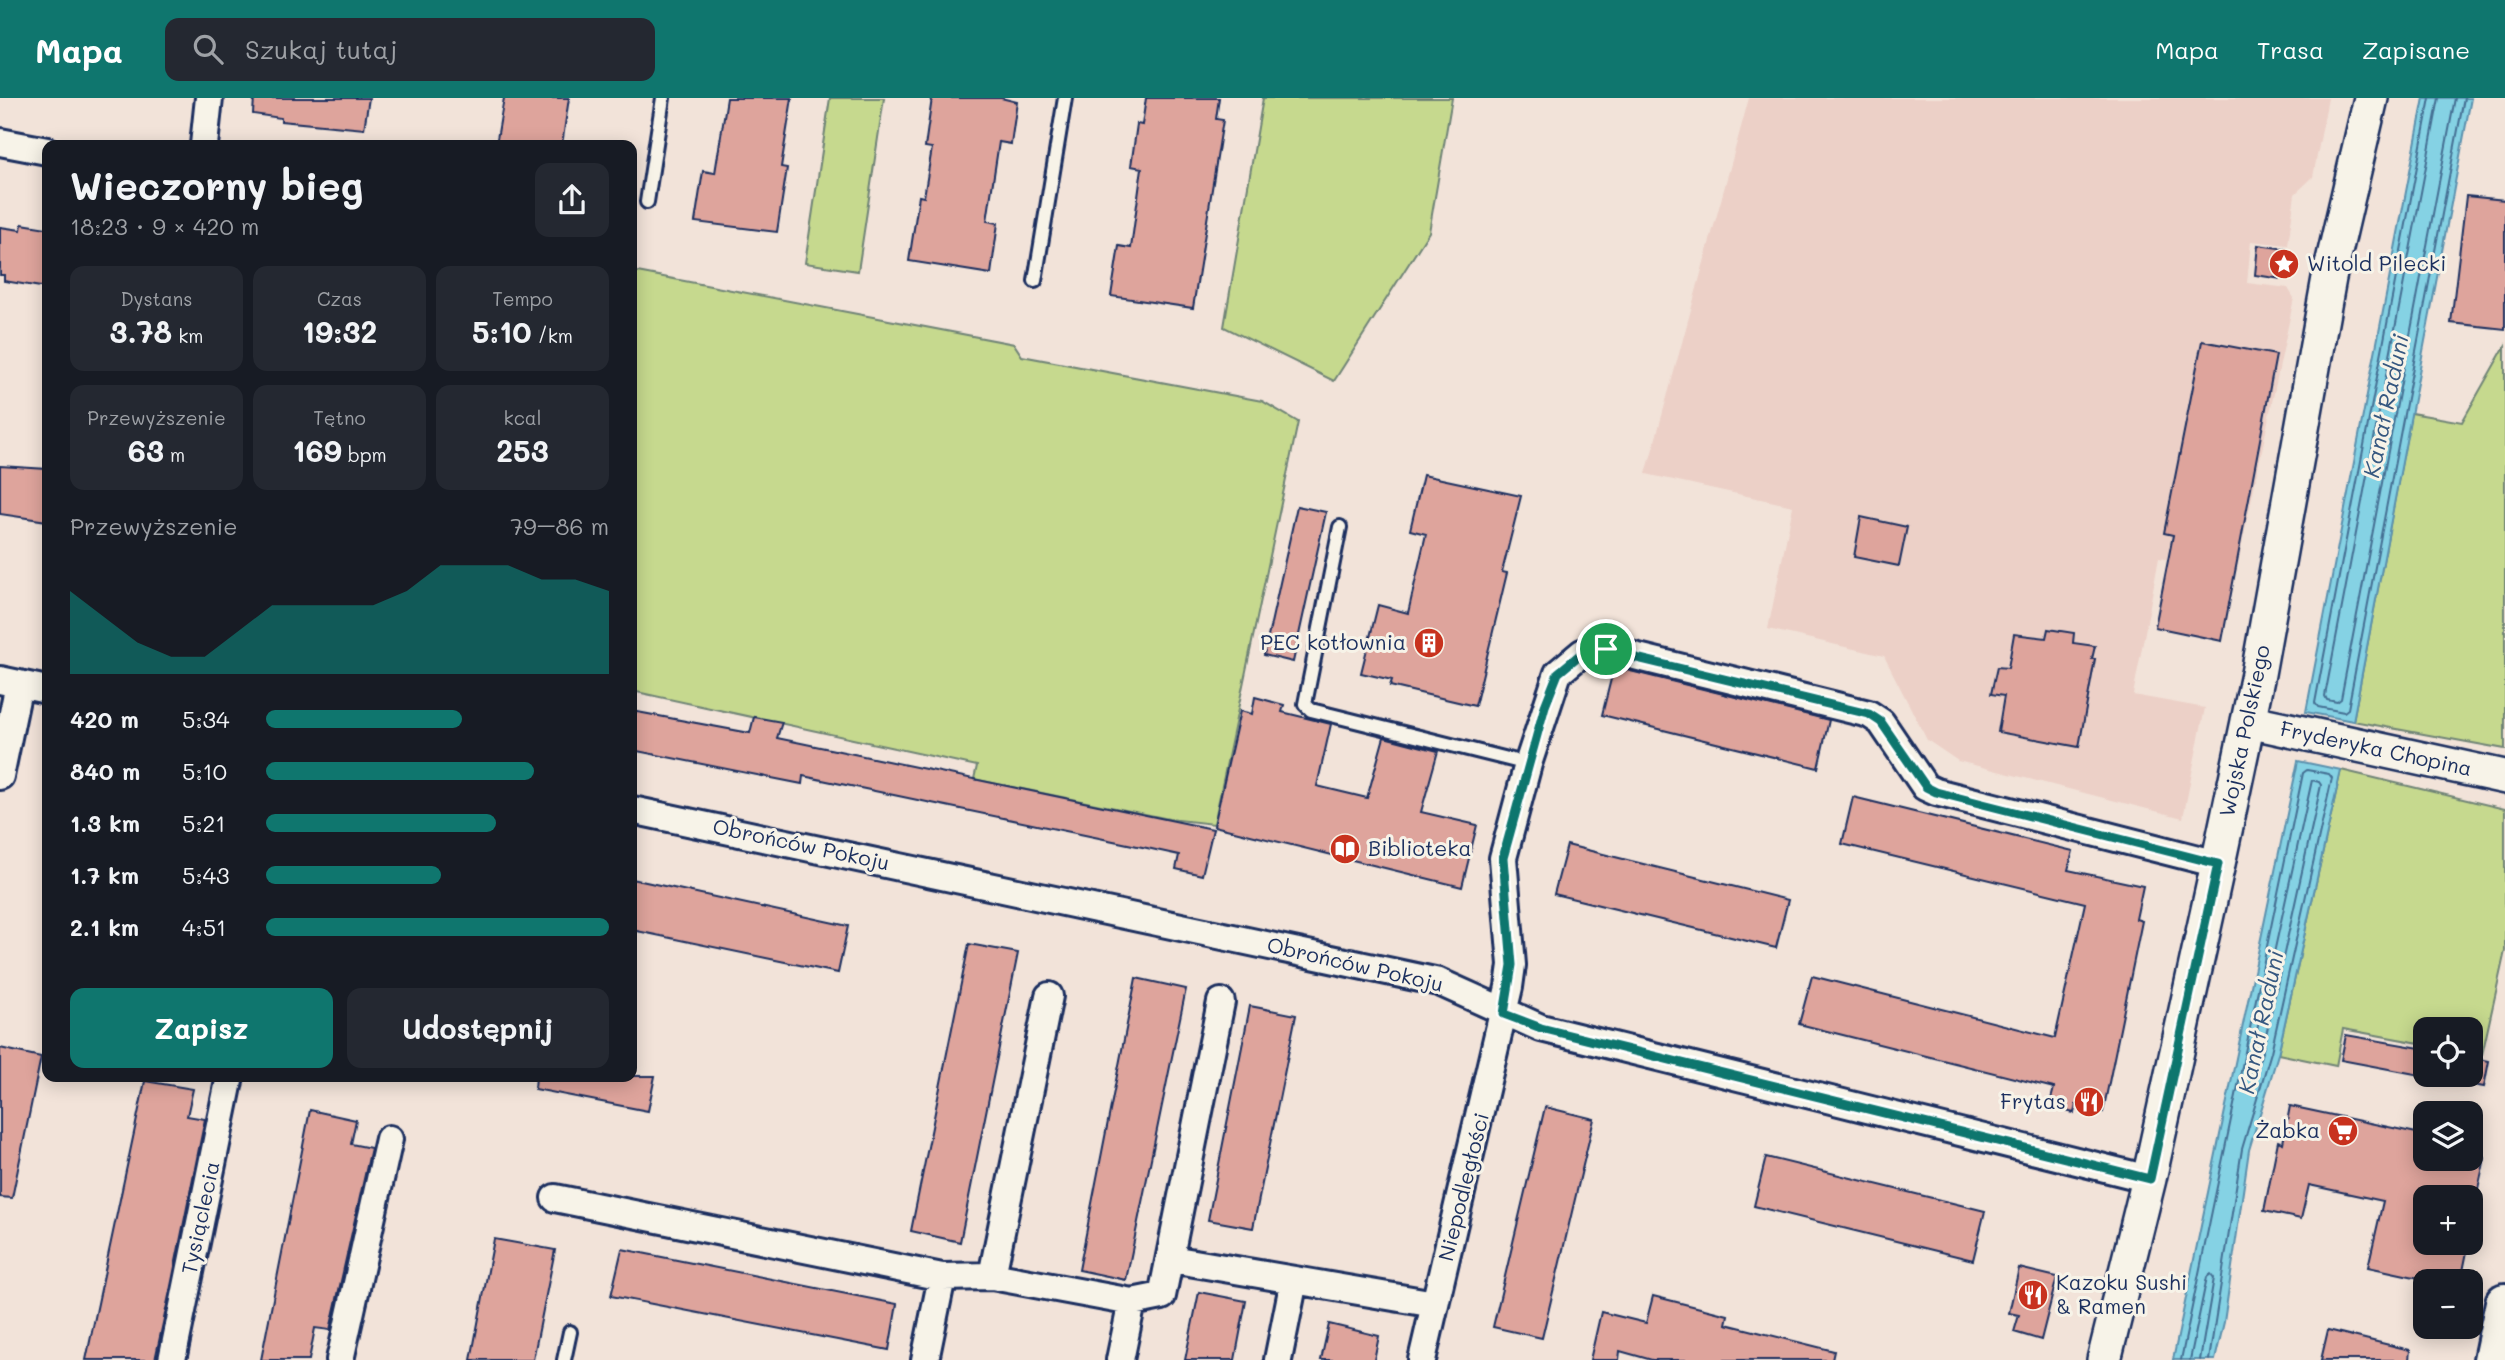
<!DOCTYPE html>
<html lang="pl">
<meta charset="utf-8">
<style>
:root{--surface:#171b24;--page:#242831;--text:#f1f3f6;--muted:#9ea1a6;--accent:#0f766e}
body{margin:0;font-family:Mali,sans-serif;background:var(--page);color:var(--text);height:100vh;display:flex;flex-direction:column;font-size:26px;white-space:nowrap}
*{box-sizing:border-box;margin:0}
p{font-size:23px;color:var(--muted)}
.icon{flex:none;width:38px;height:38px;fill:none;stroke:currentColor;stroke-width:2;stroke-linecap:round;stroke-linejoin:round}
.map{position:relative;flex:1;overflow:hidden}
.sheet{position:absolute;left:42px;top:42px;width:595px;height:942px;display:flex;flex-direction:column;background:var(--surface);border-radius:14px;box-shadow:0 4px 18px #0003}
.sheet>*{flex:none}
.buttons{position:absolute;left:2413px;top:919px;display:grid;gap:14px}
.buttons a{display:grid;place-items:center;width:70px;height:70px;border-radius:14px;background:var(--surface);box-shadow:0 4px 18px #0003;font-size:35px}
.pin{position:absolute;display:grid;place-items:center;width:60px;height:60px;color:#fff;margin:-30px;border:4px solid #fff;border-radius:50%;box-shadow:0 2px 7px #0007}
.round{display:grid;place-items:center;flex:none;width:74px;height:74px;border-radius:14px;background:var(--page)}
.summary{display:flex;align-items:center;justify-content:space-between;height:119px;padding:0 28px}
h1{font-size:38px;font-weight:700;line-height:52px}
.stats{display:grid;grid-template-columns:repeat(3,1fr);gap:10px;height:119px;padding:7px 28px}
.stats div{display:grid;align-content:center;border-radius:14px;background:var(--page);text-align:center}
.stats b{font-size:30px;font-weight:700}
.stats small{font-size:19px;font-weight:400}
.stats p{font-size:19px}
.chart{height:196px;padding:14px 28px}
.chart p{display:flex;justify-content:space-between}
.chart svg{width:100%;height:126px;margin-top:7px;fill:var(--accent);opacity:.7}
.primary-button{display:flex;gap:14px;margin-top:auto;padding:14px 28px}
.primary-button a{flex:1;height:80px;border-radius:14px;background:var(--accent);color:#fff;font-size:28px;font-weight:700;line-height:80px;text-align:center}
.primary-button a+a{background:var(--page);color:var(--text)}
ul{padding:0 28px;list-style:none;font-size:23px}
li{display:grid;grid-template-columns:112px 84px 1fr;align-items:center;height:52px}
li i{height:18px;border-radius:9px;background:var(--accent)}
header{display:flex;align-items:center;gap:42px;box-sizing:border-box;height:98px;padding:0 35px;background:var(--accent);color:#fff}
header strong{font-size:33px}
nav{display:flex;gap:38px;margin-inline-start:auto;font-size:24px}
.search{width:490px;height:63px;background:var(--page);display:flex;align-items:center;gap:18px;box-sizing:border-box;padding:0 24px;border-radius:14px;color:var(--muted);font-size:26px}
.map>svg:first-child{display:block}
.built{fill:#ecd0c7}
.green{fill:#c6d98e;stroke:#708476;stroke-width:2}
.water{fill:#85d2e4;stroke:#5b91ae;stroke-width:2}
.lines{fill:none;stroke-linecap:round;stroke-linejoin:round}
.shore{stroke:#457094;stroke-width:2}
.building{fill:#dea49c;stroke:#1b2f5e;stroke-width:2}
.service-casing{stroke:#1b2f5e;stroke-width:18}
.minor-casing{stroke:#1b2f5e;stroke-width:32}
.tertiary-casing{stroke:#1b2f5e;stroke-width:38}
.primary-casing{stroke:#1b2f5e;stroke-width:44}
.service{stroke:#f7f3e8;stroke-width:12}
.minor{stroke:#f7f3e8;stroke-width:26}
.tertiary{stroke:#f7f3e8;stroke-width:33}
.primary{stroke:#f7f3e8;stroke-width:38}
.route-casing{stroke:#fff;stroke-width:14}
.route{stroke:#0f766e;stroke-width:9}
.labels{text-anchor:middle;stroke-width:6;stroke-linejoin:round;paint-order:stroke}
.poi-label{font-size:21px;fill:#1b2f5e;stroke:#f7f3e8;text-anchor:start}
.street-label{font-size:21px;fill:#1b2f5e;stroke:#f7f3e8}
.water-label{font-size:23px;font-style:italic;fill:#365880;stroke:#f7f3e8}
</style>
<header>
<strong>Mapa</strong>
<div class="search"><svg class="icon" aria-label="search" viewBox="0 0 24 24"><circle cx="10" cy="10" r="6"/><path d="M15 15l6 6"/></svg>Szukaj tutaj</div>
<nav><a>Mapa</a><a>Trasa</a><a>Zapisane</a></nav>
</header>
<div class="map">
<svg width="2505" height="1262" viewBox="0 0 2505 1262">
<rect width="100%" height="100%" fill="#f2e3d9"/>
<filter id="ink" filterUnits="userSpaceOnUse"><feTurbulence type="fractalNoise" baseFrequency=".0143" numOctaves="2"/><feDisplacementMap in="SourceGraphic" scale="14" xChannelSelector="R" yChannelSelector="G"/><feConvolveMatrix kernelMatrix="1 2 1 2 8 2 1 2 1" color-interpolation-filters="sRGB"/></filter>
<g filter="url(#ink)">
<!-- built -->
<path class="built" d="M 1749,0 L 2328,0 L 2313,79 L 2295,96 L 2288,147 L 2251,143 L 2247,185 L 2288,190 L 2294,200 L 2236,475 L 2159,460 L 2133,597 L 2205,610 L 2183,720 L 1958,663 L 1927,642 L 1884,558 L 1768,531 L 1793,408 L 1646,376 Z"/>
<!-- green -->
<path class="green" d="M 830,0 L 884,0 L 858,173 L 805,165 Z
M 1263,0 L 1452,0 L 1429,134 L 1334,283 L 1224,229 Z
M 632,173 L 1014,246 L 1022,258 L 1262,303 L 1298,324 L 1214,726 L 1169,721 L 974,681 L 977,668 L 632,593 Z
M 2505,248 L 2505,651 L 2353,623 L 2411,315 L 2462,324 Z
M 2341,672 L 2505,711 L 2505,853 L 2482,957 L 2471,954 L 2471,931 L 2426,931 L 2425,946 L 2343,931 L 2336,968 L 2278,956 Z"/>
<!-- water -->
<path class="water" d="M 2424,0 L 2471,0 L 2353,623 L 2306,614 Z
M 2298,663 L 2341,672 L 2278,956 L 2249,1052 L 2224,1224 L 2215,1262 L 2173,1262 Z"/>
<g class="lines">
<!-- shore -->
<path class="shore" d="M 2430,0 L 2315,605 L 2318,609 L 2344,614 L 2348,611 L 2464,0
M 2439,0 L 2325,598 L 2327,602 L 2337,604 L 2341,601 L 2455,0
M 2312,682 L 2319,684 L 2321,687 L 2263,951 L 2256,972 L 2252,974 L 2249,969 Z
M 2181,1262 L 2303,675 L 2307,672 L 2329,676 L 2332,680 L 2271,954 L 2242,1051 L 2209,1262
M 2190,1262 L 2207,1179 L 2211,1176 L 2214,1180 L 2200,1262"/>
</g>
<!-- building -->
<path class="building" d="M 254,0 L 369,0 L 364,31 L 281,23 L 281,20 L 253,16 Z
M 504,0 L 569,0 L 562,47 L 496,47 Z
M 727,0 L 792,0 L 781,69 L 787,70 L 777,134 L 695,124 L 703,73 L 715,75 Z
M 932,0 L 1001,0 L 1017,4 L 1011,46 L 999,44 L 987,123 L 998,125 L 991,176 L 909,163 L 919,98 L 924,99 L 932,50 L 925,49 Z
M 1146,0 L 1219,0 L 1216,21 L 1223,22 L 1193,210 L 1111,198 L 1119,148 L 1131,150 L 1142,70 L 1131,68 L 1137,26 L 1142,27 Z
M 2466,98 L 2505,102 L 2505,231 L 2451,225 Z
M 22,126 L 47,130 L 47,190 L 4,183 L 4,177 L 0,177 L 0,129 L 21,132 Z
M 2258,147 L 2286,151 L 2282,181 L 2255,177 Z
M 2202,243 L 2276,257 L 2222,543 L 2155,529 L 2173,437 L 2164,435 Z
M 0,368 L 47,371 L 47,423 L 0,416 Z
M 1423,377 L 1521,398 L 1502,474 L 1507,475 L 1475,608 L 1390,588 L 1392,582 L 1361,575 L 1378,507 L 1408,515 L 1426,436 L 1410,432 Z
M 1297,408 L 1326,414 L 1293,564 L 1264,557 Z
M 1861,419 L 1907,429 L 1899,468 L 1854,459 Z
M 2048,531 L 2074,535 L 2073,545 L 2095,548 L 2092,561 L 2095,561 L 2079,649 L 1998,634 L 2004,598 L 1991,596 L 1997,569 L 2008,570 L 2014,536 L 2046,540 Z
M 1614,569 L 1829,622 L 1818,670 L 1602,617 Z
M 1255,599 L 1284,607 L 1282,614 L 1331,626 L 1317,688 L 1367,700 L 1384,639 L 1438,653 L 1421,714 L 1477,727 L 1462,789 L 1214,728 L 1240,613 L 1252,616 Z
M 632,613 L 750,635 L 754,619 L 782,624 L 777,640 L 1213,731 L 1202,777 L 1176,771 L 1179,757 L 1147,750 L 803,678 L 802,686 L 632,652 Z
M 1853,699 L 2073,753 L 2068,772 L 2143,788 L 2136,821 L 2142,823 L 2103,1014 L 2076,1007 L 2074,1015 L 2049,1009 L 2054,990 L 1799,926 L 1812,878 L 2055,940 L 2085,805 L 1842,746 Z
M 1567,747 L 1788,802 L 1776,850 L 1554,796 Z
M 632,781 L 848,828 L 838,875 L 632,832 Z
M 969,846 L 1018,855 L 960,1144 L 911,1133 Z
M 1136,880 L 1186,891 L 1126,1182 L 1079,1172 Z
M 1250,908 L 1296,917 L 1253,1130 L 1208,1122 Z
M 2346,937 L 2426,951 L 2426,976 L 2471,976 L 2471,959 L 2489,963 L 2484,989 L 2341,962 Z
M 0,950 L 41,959 L 12,1100 L 0,1099 Z
M 536,978 L 655,978 L 648,1013 L 535,991 Z
M 145,983 L 193,991 L 187,1018 L 205,1021 L 170,1193 L 155,1262 L 86,1262 Z
M 2290,1008 L 2426,1037 L 2426,1060 L 2471,1060 L 2471,1047 L 2475,1048 L 2485,1060 L 2471,1123 L 2471,1099 L 2426,1099 L 2426,1144 L 2469,1144 L 2461,1183 L 2433,1183 L 2368,1169 L 2383,1103 L 2309,1087 L 2301,1121 L 2264,1113 L 2278,1043 L 2283,1045 Z
M 1545,1009 L 1594,1021 L 1542,1240 L 1493,1229 Z
M 310,1012 L 356,1022 L 351,1046 L 371,1050 L 330,1232 L 315,1230 L 309,1262 L 261,1262 Z
M 1766,1059 L 1985,1113 L 1973,1162 L 1754,1108 Z
M 494,1141 L 555,1152 L 533,1262 L 471,1262 Z
M 622,1151 L 897,1206 L 889,1252 L 611,1198 Z
M 2019,1170 L 2057,1179 L 2041,1242 L 2014,1234 L 2019,1217 L 2009,1215 Z
M 1199,1194 L 1246,1203 L 1235,1262 L 1185,1262 Z
M 1653,1198 L 1728,1217 L 1726,1226 L 1834,1253 L 1832,1262 L 1652,1262 L 1620,1253 L 1619,1262 L 1590,1262 L 1601,1214 L 1646,1225 Z
M 1329,1226 L 1379,1238 L 1374,1262 L 1321,1262 Z
M 2328,1232 L 2410,1252 L 2409,1262 L 2321,1262 Z"/>
<g class="lines">
<!-- service casing -->
<g class="service-casing">
<path id="service" d="M 647,104 L 663,0
M 1035,183 L 1065,0
M 1340,429 L 1305,606 L 1311,612 L 1528,666
M 564,1262 L 570,1234"/>
</g>
<!-- minor casing -->
<g class="minor-casing">
<path id="minor" d="M 0,44 L 47,53
M 204,47 L 209,0
M 0,582 L 47,592
M 0,678 L 19,586
M 632,712 L 1439,884 L 1541,930 L 2149,1081
M 555,1100 L 942,1179 L 992,1178 L 1132,1204 L 1162,1198 L 1221,904
M 1171,1161 L 1435,1206
M 992,1178 L 1049,898
M 172,1262 L 230,978
M 340,1262 L 389,1041
M 925,1262 L 942,1179
M 1120,1262 L 1132,1204
M 1278,1262 L 1294,1182
M 1422,1262 L 1509,889 L 1512,867 L 1503,760 L 1528,666 L 1558,575 L 1582,555 L 1595,550 L 1606,551 L 1869,616 L 1881,624 L 1925,689 L 1936,694 L 2218,766"/>
</g>
<!-- tertiary casing -->
<g class="tertiary-casing">
<path id="tertiary" d="M 2248,623 L 2505,679
M 2104,1262 L 2149,1081 L 2218,766 L 2258,576 L 2329,180 L 2371,0"/>
</g>
<!-- primary casing -->
<g class="primary-casing">
<path id="primary" d="M 2493,1262 L 2505,1205"/>
</g>
<!-- service -->
<use href="#service" class="service"/>
<!-- minor -->
<use href="#minor" class="minor"/>
<!-- tertiary -->
<use href="#tertiary" class="tertiary"/>
<!-- primary -->
<use href="#primary" class="primary"/>
</g>
</g>
<g class="lines" filter="url(#ink)">
<!-- route casing -->
<g class="route-casing">
<path id="route" d="M 1595,550 L 1869,616 L 1881,624 L 1926,689 L 1936,694 L 2218,766 L 2150,1081 L 1541,930 L 1504,916 L 1512,867 L 1503,760 L 1545,608 L 1558,575 L 1582,555 Z"/>
</g>
<!-- route -->
<use href="#route" class="route"/>
</g>
<!-- icons -->
<defs>
<g id="sight-disc" transform="scale(1.575)"><circle r="9.5" fill="#c8321e" stroke="#f7f3e8"/><path d="M0-6L1.8-2.2L6-1.7L2.9 1.2L3.7 5.4L0 3.3L-3.7 5.4L-2.9 1.2L-6-1.7L-1.8-2.2Z" fill="#fff"/></g>
<g id="building-disc" transform="scale(1.575)"><circle r="9.5" fill="#c8321e" stroke="#f7f3e8"/><path d="M-4-6H4V6H1V3H-1V6H-4ZM-2.5-4.3h1.7v1.8h-1.7ZM.8-4.3h1.7v1.8H.8ZM-2.5-1h1.7V.8h-1.7ZM.8-1h1.7V.8H.8Z" fill="#fff"/></g>
<g id="library-disc" transform="scale(1.575)"><circle r="9.5" fill="#c8321e" stroke="#f7f3e8"/><path d="M-6-4Q-3-5.5-.7-3.5V5Q-3 3-6 4ZM6-4Q3-5.5 .7-3.5V5Q3 3 6 4Z" fill="#fff"/></g>
<g id="restaurant-disc" transform="scale(1.575)"><circle r="9.5" fill="#c8321e" stroke="#f7f3e8"/><path d="M-5-6h1v4h1v-4h1v4h1v-4h1v5L-1.5 .5V6h-2V.5L-5-1ZM5-6V6H3V1.5H1.5Q1.5-4 5-6Z" fill="#fff"/></g>
<g id="supermarket-disc" transform="scale(1.575)"><circle r="9.5" fill="#c8321e" stroke="#f7f3e8"/><path d="M-6-5.5h2.5l.6 2H6L4.5 2H-2.5L-4.4-4H-6ZM-1.5 3.2a1.3 1.3 0 1 0 .1 0ZM3 3.2a1.3 1.3 0 1 0 .1 0Z" fill="#fff"/></g>
</defs>
<g fill-rule="evenodd">
<use href="#sight-disc" x="2284" y="166"/>
<use href="#building-disc" x="1429" y="545"/>
<use href="#library-disc" x="1345" y="751"/>
<use href="#restaurant-disc" x="2089" y="1004"/>
<use href="#supermarket-disc" x="2343" y="1033"/>
<use href="#restaurant-disc" x="2033" y="1197"/>
</g>
<g class="labels">
<!-- poi labels -->
<g class="poi-label">
<text x="2307" y="173">Witold Pilecki</text>
<text x="1406" y="552" text-anchor="end">PEC kotłownia</text>
<text x="1368" y="758">Biblioteka</text>
<text x="2066" y="1011" text-anchor="end">Frytas</text>
<text x="2320" y="1040" text-anchor="end">Żabka</text>
<text x="2056" y="1192">Kazoku Sushi<tspan x="2056" dy="24">&amp; Ramen</tspan></text>
</g>
<!-- street labels -->
<g class="street-label">
<text transform="translate(2245 633) rotate(-78)" y="7">Wojska Polskiego</text>
<text transform="translate(2376 651) rotate(12)" y="7">Fryderyka Chopina</text>
<text transform="translate(801 747) rotate(12)" y="7">Obrońców Pokoju</text>
<text transform="translate(1355 867) rotate(13)" y="7">Obrońców Pokoju</text>
<text transform="translate(1464 1089) rotate(-76)" y="7">Niepodległości</text>
<text transform="translate(201 1120) rotate(-78)" y="7">Tysiąclecia</text>
</g>
<!-- water labels -->
<g class="water-label">
<text transform="translate(2386 308) rotate(-78)" y="8">Kanał Raduni</text>
<text transform="translate(2261 924) rotate(-78)" y="8">Kanał Raduni</text>
</g>
</g>
</svg>
<div class="buttons">
<a><svg class="icon" aria-label="locate" viewBox="0 0 24 24"><circle cx="12" cy="12" r="6"/><path d="M12 2v4M12 18v4M2 12h4M18 12h4"/></svg></a>
<a><svg class="icon" aria-label="layers" viewBox="0 0 24 24"><path d="M12 4l9 5-9 5-9-5zM3 14l9 5 9-5"/></svg></a>
<a>+</a>
<a>−</a>
</div>
<div class="pin" style="left:1606px;top:551px;background:#1e9e55"><svg class="icon" aria-label="arrive" viewBox="0 0 24 24"><path d="M6 21V4h12l-3 4 3 4H6"/></svg></div>
<section class="sheet">
<div class="summary"><div><h1>Wieczorny bieg</h1><p>18:23 · 9 × 420 m</p></div><a class="round"><svg class="icon" aria-label="share" viewBox="0 0 24 24"><path d="M12 15V3M7 8l5-5 5 5M5 13v7h14v-7"/></svg></a></div>
<div class="stats">
<div><p>Dystans</p><b>3.78<small> km</small></b></div>
<div><p>Czas</p><b>19:32</b></div>
<div><p>Tempo</p><b>5:10<small> /km</small></b></div>
</div>
<div class="stats">
<div><p>Przewyższenie</p><b>63<small> m</small></b></div>
<div><p>Tętno</p><b>169<small> bpm</small></b></div>
<div><p>kcal</p><b>253</b></div>
</div>
<div class="chart"><p><span>Przewyższenie</span>79–86 m</p>
<svg viewBox="0 0 160 44" preserveAspectRatio="none"><path d="M0 44V15L10 24L20 33L30 38L40 38L50 29L60 20L70 20L80 20L90 20L100 15L110 6L120 6L130 6L140 11L150 11L160 15V44z"/></svg>
</div>
<ul>
<li><b>420 m</b>5:34<i style="width:57%"></i></li>
<li><b>840 m</b>5:10<i style="width:78%"></i></li>
<li><b>1.3 km</b>5:21<i style="width:67%"></i></li>
<li><b>1.7 km</b>5:43<i style="width:51%"></i></li>
<li><b>2.1 km</b>4:51<i style="width:100%"></i></li>
</ul>
<div class="primary-button"><a>Zapisz</a><a>Udostępnij</a></div>
</section>
</div>
